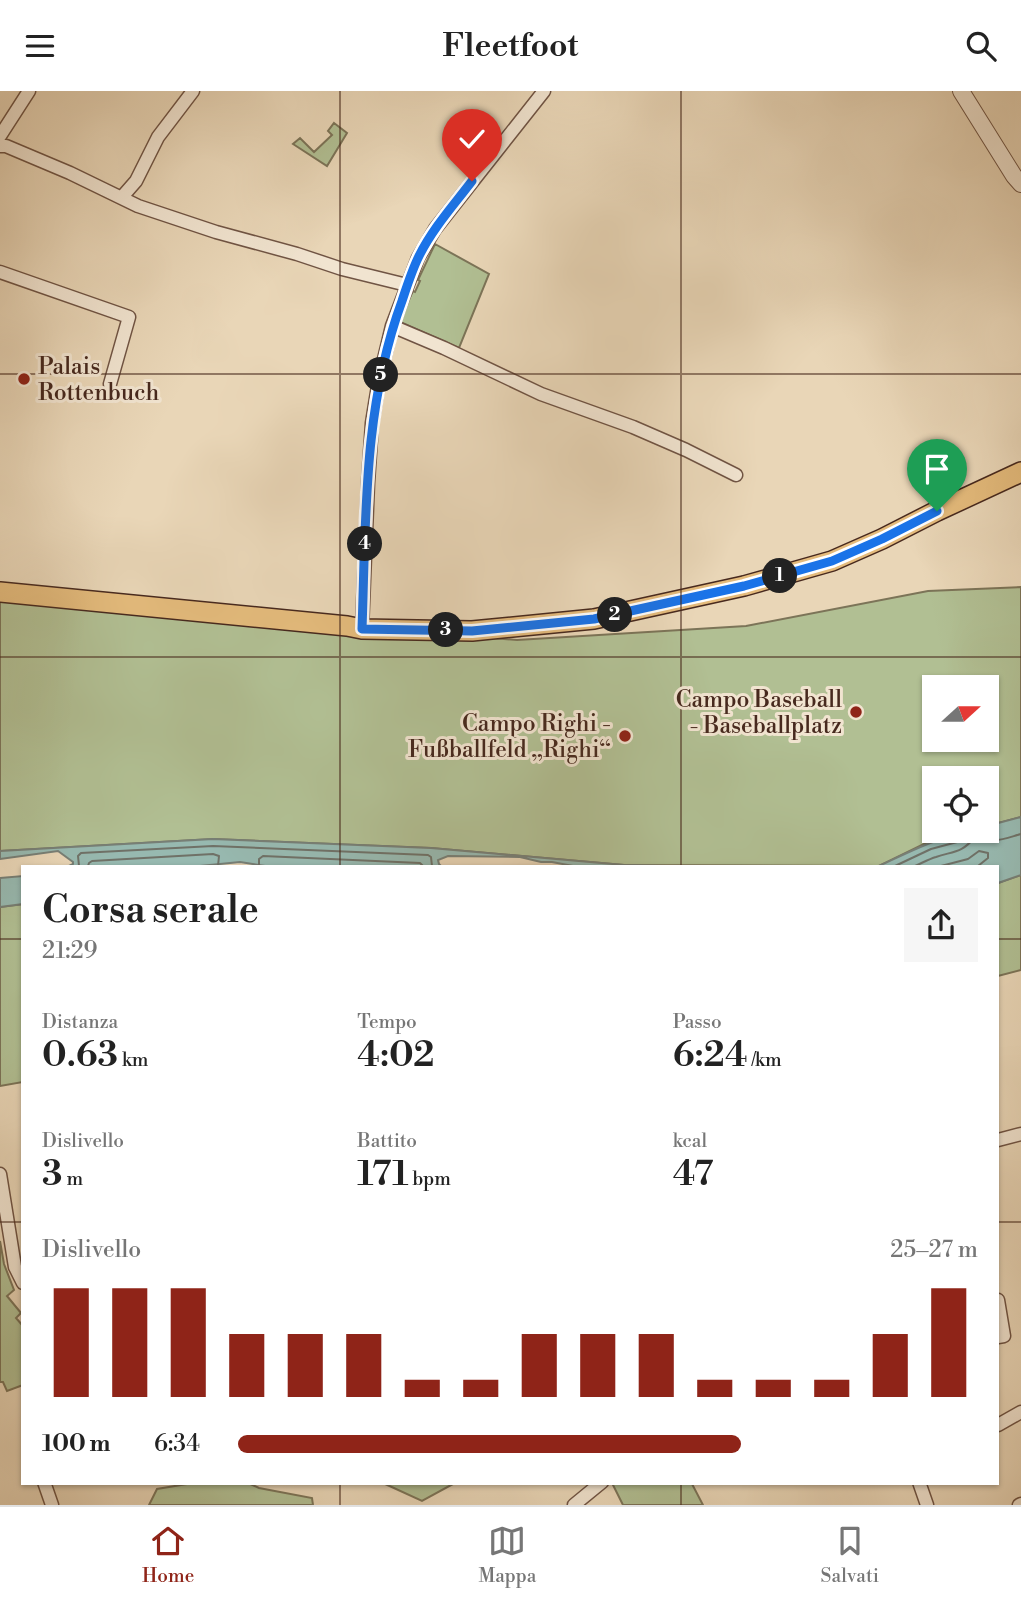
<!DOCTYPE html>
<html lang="it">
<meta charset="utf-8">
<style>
:root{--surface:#fff;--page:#f6f6f6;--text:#222;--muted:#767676;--line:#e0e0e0;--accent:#8f2418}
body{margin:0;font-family:"Libre Bodoni",serif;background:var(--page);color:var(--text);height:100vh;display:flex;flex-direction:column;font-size:26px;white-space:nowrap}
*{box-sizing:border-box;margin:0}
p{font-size:23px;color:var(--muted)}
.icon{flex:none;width:38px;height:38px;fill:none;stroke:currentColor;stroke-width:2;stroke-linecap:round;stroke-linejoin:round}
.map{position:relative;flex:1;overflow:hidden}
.details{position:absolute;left:21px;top:774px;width:978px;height:620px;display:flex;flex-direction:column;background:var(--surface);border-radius:0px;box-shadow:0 2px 5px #0004}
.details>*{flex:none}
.needle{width:46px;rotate:69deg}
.controls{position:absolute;left:922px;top:584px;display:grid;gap:14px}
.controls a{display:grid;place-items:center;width:77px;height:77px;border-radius:0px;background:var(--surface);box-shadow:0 2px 5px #0004;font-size:35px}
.pin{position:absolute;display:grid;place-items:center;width:60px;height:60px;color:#fff;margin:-72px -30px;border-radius:50% 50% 50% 0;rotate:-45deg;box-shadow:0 0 7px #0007}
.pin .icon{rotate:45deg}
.km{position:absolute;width:35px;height:35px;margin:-18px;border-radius:50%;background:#222;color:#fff;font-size:19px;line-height:35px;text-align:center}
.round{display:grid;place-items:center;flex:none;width:74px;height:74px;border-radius:0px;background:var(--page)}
.headline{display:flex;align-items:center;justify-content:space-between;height:119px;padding:0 21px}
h1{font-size:38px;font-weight:600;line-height:52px}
.stats{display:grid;grid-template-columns:repeat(3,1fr);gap:10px;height:119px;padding:7px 21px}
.stats div{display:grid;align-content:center}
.stats b{font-size:35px;font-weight:600}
.stats small{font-size:19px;font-weight:400}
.stats p{font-size:19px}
.chart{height:196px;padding:14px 21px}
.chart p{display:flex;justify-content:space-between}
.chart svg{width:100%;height:126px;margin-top:7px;stroke:var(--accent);stroke-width:6}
ul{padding:0 21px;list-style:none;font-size:23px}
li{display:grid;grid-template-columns:112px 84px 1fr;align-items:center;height:52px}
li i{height:18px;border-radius:9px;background:var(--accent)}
header{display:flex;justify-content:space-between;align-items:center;height:91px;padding:0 21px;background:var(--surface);font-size:32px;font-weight:600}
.dock{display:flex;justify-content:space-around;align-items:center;height:98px;border-top:2px solid var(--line);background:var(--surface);font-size:19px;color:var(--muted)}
.dock a{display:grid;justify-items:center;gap:4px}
.dock .on{color:var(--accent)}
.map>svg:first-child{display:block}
.green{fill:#b1bf93;stroke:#7c7458;stroke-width:2;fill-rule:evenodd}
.water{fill:#97b9b0;stroke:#777f76;stroke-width:2}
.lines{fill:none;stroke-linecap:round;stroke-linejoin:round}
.shore{stroke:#6f7167;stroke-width:2}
.minor-casing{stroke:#705444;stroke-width:15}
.tertiary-casing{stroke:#705444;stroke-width:18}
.primary-casing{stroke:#47291e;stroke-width:22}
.minor{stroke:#f1e4d0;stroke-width:12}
.tertiary{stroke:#f1e4d0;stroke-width:16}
.primary{stroke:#e4bb7c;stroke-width:19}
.route-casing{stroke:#fff;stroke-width:14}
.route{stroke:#1a73e8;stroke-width:9}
.grid{fill:none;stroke:#47291e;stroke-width:2;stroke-opacity:0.55}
.poi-dot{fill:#8f2418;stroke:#f1e4d0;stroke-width:2.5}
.labels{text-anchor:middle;stroke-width:6;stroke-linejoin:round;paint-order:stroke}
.poi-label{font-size:23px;fill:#47291e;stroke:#f1e4d0;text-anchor:end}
</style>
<header><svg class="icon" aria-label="menu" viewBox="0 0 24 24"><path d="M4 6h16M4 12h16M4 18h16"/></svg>Fleetfoot<svg class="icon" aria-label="search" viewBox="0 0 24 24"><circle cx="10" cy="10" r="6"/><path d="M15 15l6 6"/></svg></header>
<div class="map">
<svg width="1021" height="1414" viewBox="0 0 1021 1414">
<rect width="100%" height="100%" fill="#e9d6b7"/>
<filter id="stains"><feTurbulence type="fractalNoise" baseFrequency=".00286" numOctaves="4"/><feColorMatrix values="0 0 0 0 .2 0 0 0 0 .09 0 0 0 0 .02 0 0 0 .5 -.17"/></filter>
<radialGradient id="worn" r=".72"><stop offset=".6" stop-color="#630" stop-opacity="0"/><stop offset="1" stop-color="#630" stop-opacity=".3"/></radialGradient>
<!-- green -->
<path class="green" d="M 334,32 L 347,42 L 327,75 L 293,53 L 300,47 L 314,61 L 332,44 L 328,40 Z
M 435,153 L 489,183 L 459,257 L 398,230 L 413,200 L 415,201 L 420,190 L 418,189 Z
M 1021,496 L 1021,726 L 987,735 L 987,688 L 934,688 L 934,740 L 969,740 L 928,751 L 879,775 L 624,774 L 431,757 L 213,748 L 0,760 L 0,508 L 517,549 L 746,535 L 928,500 ZM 934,597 L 987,597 L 987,649 L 934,649 Z
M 1021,784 L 1021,879 L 998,885 L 998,792 Z
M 23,813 L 23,991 L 0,995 L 0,816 Z
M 0,1150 L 4,1173 L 14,1199 L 7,1205 L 21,1222 L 16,1227 L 23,1235 L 23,1294 L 7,1300 L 3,1291 L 0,1291 Z
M 199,1391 L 246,1391 L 259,1397 L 312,1407 L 313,1414 L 149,1414 L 157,1398 Z
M 383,1391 L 452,1391 L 453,1393 L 422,1410 L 383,1392 Z
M 614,1391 L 691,1391 L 703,1414 L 623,1414 L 612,1392 Z"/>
<!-- water -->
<path class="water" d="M 1021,726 L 1021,784 L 998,792 L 998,775 L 879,775 C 914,759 948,740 987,740 L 987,735 Z
M 213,748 L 431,757 L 624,774 L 667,775 L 573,775 L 552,771 L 541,771 L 520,766 L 448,765 L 438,769 L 439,773 L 441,775 L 265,775 L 240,771 L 200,775 L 69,775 L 73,773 L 73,771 L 58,760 L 0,768 L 0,760 Z
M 23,785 L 23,813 L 0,816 L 0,787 Z"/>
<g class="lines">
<!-- shore -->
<path class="shore" d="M 79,775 L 78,765 L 81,762 L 213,755 L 428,764 L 431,766 L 432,775
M 88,775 L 89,772 L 92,770 L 213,763 L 219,765 L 218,775
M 259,775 L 259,768 L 263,765 L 420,772 L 423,775
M 895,775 L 931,758 L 961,750 L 964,746 L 965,740
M 915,775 C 922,772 929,768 936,766 C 954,760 962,762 975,746 C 993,753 1003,748 1021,743
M 941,775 L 968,768 L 979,760 L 988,762 L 988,767 L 978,775"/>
<!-- minor casing -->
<g class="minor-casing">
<path id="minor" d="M 0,45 L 29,0
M 0,55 L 6,55 L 70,82 L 138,115 L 216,141 L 297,163 L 342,178 L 407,194
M 122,106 L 136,90 L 158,46 L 193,0
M 0,181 L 129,226 L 110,293
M 392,235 L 444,257 L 541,303 L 633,336 L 686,359 L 736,384
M 362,538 L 368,392 L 372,332 L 379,289 L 392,235 L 418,167 L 435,138 L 544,0
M 998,1049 L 1021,1043
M 0,1083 L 15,1176 L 23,1192
M 998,1209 L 1004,1245 L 998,1246
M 998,1334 L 1021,1321
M 44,1391 L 52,1414
M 919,1391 L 927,1414
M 574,1414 L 602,1391
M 1019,1414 L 1021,1413"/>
</g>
<!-- tertiary casing -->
<g class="tertiary-casing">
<path id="tertiary" d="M 961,0 L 1014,85 L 1021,93"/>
</g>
<!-- primary casing -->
<g class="primary-casing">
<path id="primary" d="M 0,501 L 347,535 L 362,538 L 472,540 L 594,528 L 744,495 L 832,470 L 882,448 L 937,420 L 1021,381"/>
</g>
<!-- minor -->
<use href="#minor" class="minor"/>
<!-- tertiary -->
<use href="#tertiary" class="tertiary"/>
<!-- primary -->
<use href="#primary" class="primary"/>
</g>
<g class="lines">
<!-- route casing -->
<g class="route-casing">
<path id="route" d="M 472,90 C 453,115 433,137 419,165 C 412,179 407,195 402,210 C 363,316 366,427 362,538 L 472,540 L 594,528 L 744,495 L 832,470 L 882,448 L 937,420"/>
</g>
<!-- route -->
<use href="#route" class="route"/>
</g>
<!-- grid -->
<path class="grid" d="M 340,0 L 340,775M 681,0 L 681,775M 0,283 L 1021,283M 0,566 L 1021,566M 0,848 L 23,848M 998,848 L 1021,848M 0,1131 L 23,1131M 998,1131 L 1021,1131M 340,1391 L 340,1414M 681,1391 L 681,1414"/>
<!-- markers -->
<g class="poi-dot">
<circle cx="24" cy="288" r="7"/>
<circle cx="856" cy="621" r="7"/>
<circle cx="625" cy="645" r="7"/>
</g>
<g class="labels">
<!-- poi labels -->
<g class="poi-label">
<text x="38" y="283" text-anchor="start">Palais<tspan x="38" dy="26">Rottenbuch</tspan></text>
<text x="842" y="616">Campo Baseball<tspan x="842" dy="26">- Baseballplatz</tspan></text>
<text x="611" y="640">Campo Righi -<tspan x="611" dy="26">Fußballfeld „Righi“</tspan></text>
</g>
</g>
<rect width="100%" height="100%" filter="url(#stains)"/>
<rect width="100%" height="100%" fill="url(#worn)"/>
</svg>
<div class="controls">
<a><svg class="needle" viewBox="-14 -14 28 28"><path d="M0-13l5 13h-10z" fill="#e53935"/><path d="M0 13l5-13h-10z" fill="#767676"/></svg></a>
<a><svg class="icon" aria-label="locate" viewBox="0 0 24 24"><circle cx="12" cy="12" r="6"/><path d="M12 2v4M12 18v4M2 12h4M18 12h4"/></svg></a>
</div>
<div class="pin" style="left:937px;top:420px;background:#1e9e55"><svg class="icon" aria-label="arrive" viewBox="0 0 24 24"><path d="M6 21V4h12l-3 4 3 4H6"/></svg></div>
<div class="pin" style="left:472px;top:90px;background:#d93025"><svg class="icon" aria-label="check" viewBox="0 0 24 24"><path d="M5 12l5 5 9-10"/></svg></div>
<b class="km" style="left:780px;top:485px">1</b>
<b class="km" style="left:615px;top:524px">2</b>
<b class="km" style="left:446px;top:539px">3</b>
<b class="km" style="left:365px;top:453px">4</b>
<b class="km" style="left:381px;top:284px">5</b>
<section class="details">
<div class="headline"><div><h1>Corsa serale</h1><p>21:29</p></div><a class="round"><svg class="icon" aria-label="share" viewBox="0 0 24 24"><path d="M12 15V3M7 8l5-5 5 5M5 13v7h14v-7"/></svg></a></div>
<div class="stats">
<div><p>Distanza</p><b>0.63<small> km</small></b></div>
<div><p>Tempo</p><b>4:02</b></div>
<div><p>Passo</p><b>6:24<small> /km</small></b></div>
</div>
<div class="stats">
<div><p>Dislivello</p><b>3<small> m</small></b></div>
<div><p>Battito</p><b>171<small> bpm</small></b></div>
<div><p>kcal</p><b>47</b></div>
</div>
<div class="chart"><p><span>Dislivello</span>25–27 m</p>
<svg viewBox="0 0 160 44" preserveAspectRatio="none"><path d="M5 44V6M15 44V6M25 44V6M35 44V22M45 44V22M55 44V22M65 44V38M75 44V38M85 44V22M95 44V22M105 44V22M115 44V38M125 44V38M135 44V38M145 44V22M155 44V6"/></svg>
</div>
<ul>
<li><b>100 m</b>6:34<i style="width:68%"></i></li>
</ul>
</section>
</div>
<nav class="dock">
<a class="on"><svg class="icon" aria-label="home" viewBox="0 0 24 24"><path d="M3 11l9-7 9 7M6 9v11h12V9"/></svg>Home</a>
<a><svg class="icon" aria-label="map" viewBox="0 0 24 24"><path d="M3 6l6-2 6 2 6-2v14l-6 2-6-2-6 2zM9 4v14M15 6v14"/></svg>Mappa</a>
<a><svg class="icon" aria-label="saved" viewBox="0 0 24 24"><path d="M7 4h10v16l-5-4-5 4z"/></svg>Salvati</a>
</nav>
